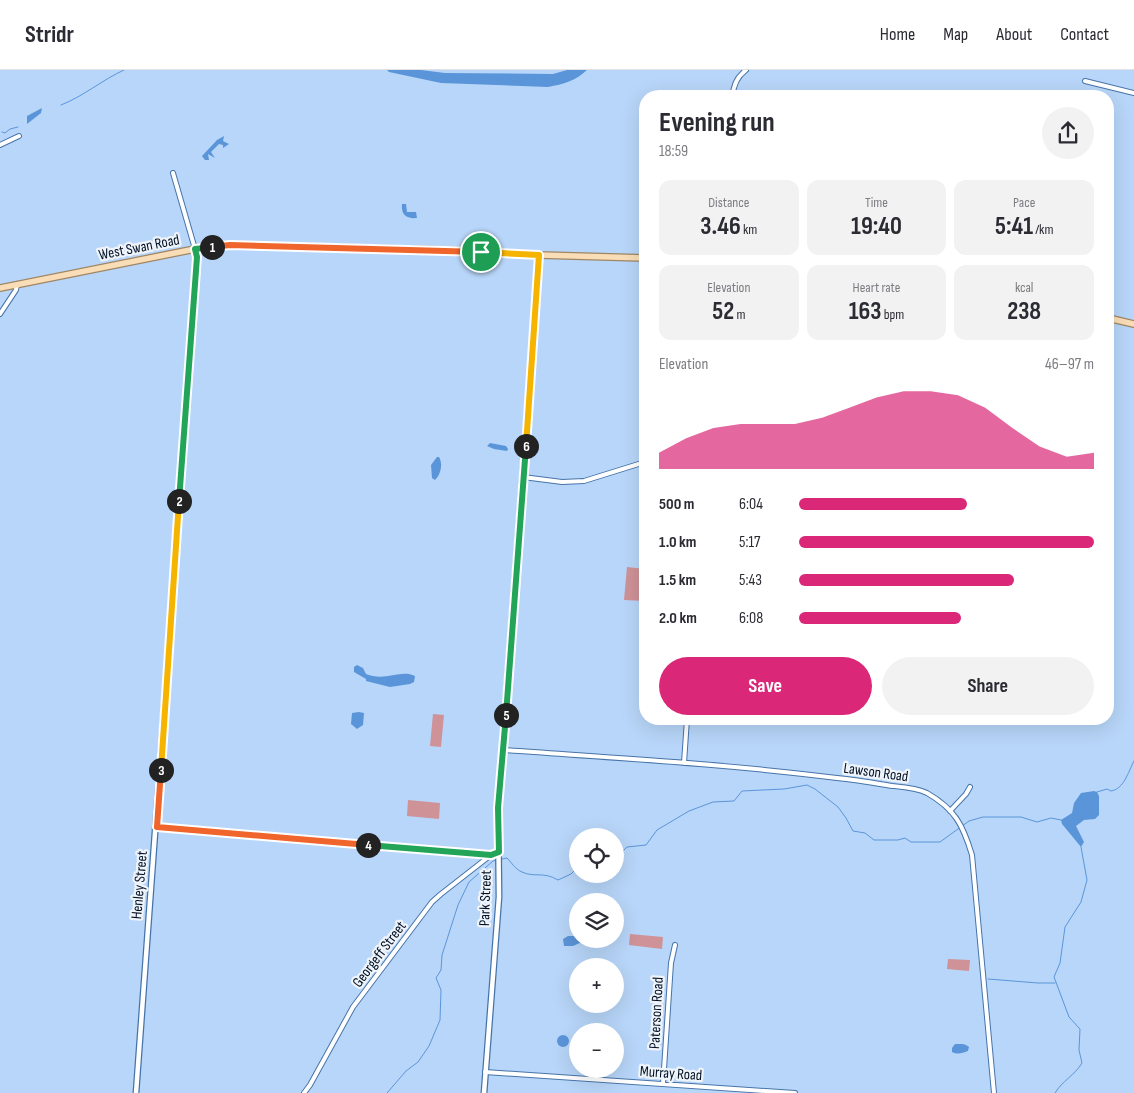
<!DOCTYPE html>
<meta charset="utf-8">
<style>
:root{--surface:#fff;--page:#f2f2f3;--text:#2b2b33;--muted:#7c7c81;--line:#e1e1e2;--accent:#db2777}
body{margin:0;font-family:"Sofia Sans Condensed",sans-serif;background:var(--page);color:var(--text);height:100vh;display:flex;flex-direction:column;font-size:19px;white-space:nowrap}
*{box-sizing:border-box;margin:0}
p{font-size:16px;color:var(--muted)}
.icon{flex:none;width:28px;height:28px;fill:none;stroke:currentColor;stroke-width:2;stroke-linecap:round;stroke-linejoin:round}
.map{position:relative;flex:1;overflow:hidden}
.drawer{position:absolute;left:639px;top:20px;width:475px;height:635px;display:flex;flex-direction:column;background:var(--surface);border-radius:20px;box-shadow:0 5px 20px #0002}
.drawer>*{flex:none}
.fabs{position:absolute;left:569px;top:758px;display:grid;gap:10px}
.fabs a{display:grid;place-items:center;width:55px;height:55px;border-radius:50%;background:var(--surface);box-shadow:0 5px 20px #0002;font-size:25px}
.pin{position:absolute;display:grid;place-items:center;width:42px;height:42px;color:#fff;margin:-21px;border:2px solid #fff;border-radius:50%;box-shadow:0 1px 5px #0007}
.km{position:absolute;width:25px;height:25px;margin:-12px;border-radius:50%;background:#222;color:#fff;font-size:14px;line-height:25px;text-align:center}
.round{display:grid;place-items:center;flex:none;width:52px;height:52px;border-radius:26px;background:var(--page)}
.headline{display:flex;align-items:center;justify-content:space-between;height:85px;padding:0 20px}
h1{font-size:28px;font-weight:700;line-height:38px}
.metrics{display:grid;grid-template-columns:repeat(3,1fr);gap:8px;height:85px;padding:5px 20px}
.metrics div{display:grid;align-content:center;border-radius:12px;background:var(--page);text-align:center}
.metrics b{font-size:25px;font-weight:700}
.metrics small{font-size:14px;font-weight:400}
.metrics p{font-size:14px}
.chart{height:140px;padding:10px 20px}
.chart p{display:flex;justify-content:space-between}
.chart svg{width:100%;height:90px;margin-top:5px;fill:var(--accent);opacity:.7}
.action{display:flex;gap:10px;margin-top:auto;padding:10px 20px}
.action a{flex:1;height:58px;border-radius:30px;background:var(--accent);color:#fff;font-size:20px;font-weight:700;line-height:58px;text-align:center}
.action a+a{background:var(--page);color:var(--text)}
ul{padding:0 20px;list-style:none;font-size:16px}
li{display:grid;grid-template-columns:80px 60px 1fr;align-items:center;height:38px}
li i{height:12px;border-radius:6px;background:var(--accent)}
header{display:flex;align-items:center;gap:30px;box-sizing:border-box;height:70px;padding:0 25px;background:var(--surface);border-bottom:1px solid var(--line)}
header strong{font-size:24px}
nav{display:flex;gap:28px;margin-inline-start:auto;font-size:18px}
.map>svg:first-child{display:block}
.green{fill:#ce9297}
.water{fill:#5b95d9}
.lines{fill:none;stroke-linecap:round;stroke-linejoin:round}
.stream{stroke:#5b95d9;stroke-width:1}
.minor-casing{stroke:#4674a9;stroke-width:6}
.tertiary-casing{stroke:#4674a9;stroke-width:7}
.primary-casing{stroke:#a08664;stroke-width:8}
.minor{stroke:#fff;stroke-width:4}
.tertiary{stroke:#fff;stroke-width:4.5}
.primary{stroke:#f9ddb7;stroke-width:5.5}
.split-1-casing{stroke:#fff;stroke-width:10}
.split-2-casing{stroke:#fff;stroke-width:10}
.split-3-casing{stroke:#fff;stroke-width:10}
.split-4-casing{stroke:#fff;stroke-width:10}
.split-5-casing{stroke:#fff;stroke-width:10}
.split-6-casing{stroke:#fff;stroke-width:10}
.split-7-casing{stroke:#fff;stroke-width:10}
.split-1{stroke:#f0652b;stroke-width:6}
.split-2{stroke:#22a559;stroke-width:6}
.split-3{stroke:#f5b400;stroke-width:6}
.split-4{stroke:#f0652b;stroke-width:6}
.split-5{stroke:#22a559;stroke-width:6}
.split-6{stroke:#22a559;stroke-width:6}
.split-7{stroke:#f5b400;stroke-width:6}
.labels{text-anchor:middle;stroke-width:4.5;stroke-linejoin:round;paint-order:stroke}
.street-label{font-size:15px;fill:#011024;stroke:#eff4fa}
</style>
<header>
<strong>Stridr</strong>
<nav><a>Home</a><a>Map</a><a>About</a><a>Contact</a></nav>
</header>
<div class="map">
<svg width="1134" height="1023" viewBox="0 0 1134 1023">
<rect width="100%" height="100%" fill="#b8d6f9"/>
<!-- green -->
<path class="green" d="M 627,497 L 645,499 L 645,531 L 624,530 Z
M 433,644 L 444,645 L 441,677 L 430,676 Z
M 408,730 L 440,733 L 439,749 L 407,746 Z
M 630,864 L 663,867 L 662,879 L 629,875 Z
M 948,889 L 970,890 L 969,901 L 947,899 Z"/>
<!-- water -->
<path class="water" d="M 387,0 L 421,0 L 445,3 L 553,4 L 567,0 L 587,0 C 575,11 564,14 548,17 L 441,13 L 389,2 Z
M 42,38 L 41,43 L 27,54 L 27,46 Z
M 224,66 L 223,71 L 229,74 L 223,78 L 223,75 L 219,74 L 211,82 L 215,88 L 208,84 L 209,90 L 205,90 L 202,86 L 217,70 Z
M 402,134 L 406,134 L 407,142 L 416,142 L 417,148 C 406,149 401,145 402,134 Z
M 490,373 L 506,376 L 508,379 L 507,381 L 494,379 L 487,376 Z
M 437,387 L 439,387 C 443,393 441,405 435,410 L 432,408 L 431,395 Z
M 357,595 L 363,598 L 366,604 C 385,612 400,599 415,606 L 414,612 L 410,614 L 390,617 L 366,611 L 366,609 L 354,602 L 354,597 Z
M 359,642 L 364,643 L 363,655 L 357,659 L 351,654 L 352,643 Z
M 1094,721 L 1097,722 L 1099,726 L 1099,745 L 1095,749 L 1084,750 L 1076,756 L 1084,772 L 1081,777 L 1062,754 L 1061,750 L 1072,743 L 1074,733 L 1081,723 Z
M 568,866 L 577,866 L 578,869 L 582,869 L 582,872 L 573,876 L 564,876 L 563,869 Z
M557 971a6 6 0 1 1 12 0a6 6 0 1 1-12 0Z
M 955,974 C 960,974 965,973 969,977 L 968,981 C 962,983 958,985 952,982 L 952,978 Z"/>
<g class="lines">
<!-- stream -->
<path class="stream" d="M 61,35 C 84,26 102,10 124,0
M 2,62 L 5,63 L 10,59 L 18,57
M 1097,722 L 1107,719 L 1111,721 C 1124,719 1128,702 1134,691
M 615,786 L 621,783 L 627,777 L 646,775 L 657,760 L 689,741 L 713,732 L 734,731 L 742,721 L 784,719 L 807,715 L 815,719 L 838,737 L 846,748 L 853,761 L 865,763 L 874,770 L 898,770 L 905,768 L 911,772 L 940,772 L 969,751 L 983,747 L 1021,747 L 1037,752 L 1051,748 L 1061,750
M 988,909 L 1038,913 L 1055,913
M 387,1023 L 406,1001 L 418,992 L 429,976 L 440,950 L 441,920 L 436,908 L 441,900 L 442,885 L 458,835 L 469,812 L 493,791 L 507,788 C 512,793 515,799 522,802 C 535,808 543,801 558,810 L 571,804 L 578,797
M 1055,1023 C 1062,1011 1075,1005 1082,993 L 1079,980 L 1080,959 L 1069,947 L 1054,907 L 1060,893 L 1065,857 L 1081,832 L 1087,810 L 1081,777"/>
<!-- minor casing -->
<g class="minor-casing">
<path id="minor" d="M 1085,11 L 1134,23
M 733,26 C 733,15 737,7 746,0
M 0,75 L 19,66
M 173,103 L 195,179
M 0,244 L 16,220 L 17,214
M 523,407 L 562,412 L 584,411 L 645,392
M 503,680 C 615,688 726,694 837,708 C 856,710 874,713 893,716 C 904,717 917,718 927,723 C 955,739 963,755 972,785 L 994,1023
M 684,693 L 687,649
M 950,741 L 966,724 L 970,717
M 157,757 L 491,785
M 485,1002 L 795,1023
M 663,1014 L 671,893 L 675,875
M 304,1023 L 310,1015 L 353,937 L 432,832 L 441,824 L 491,785 L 499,782"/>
</g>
<!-- tertiary casing -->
<g class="tertiary-casing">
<path id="tertiary" d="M 136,1023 L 197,187 L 195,179
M 484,1023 L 499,827 L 498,738 L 539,185"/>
</g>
<!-- primary casing -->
<g class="primary-casing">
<path id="primary" d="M 0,218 L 195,179 L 230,175 L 481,181 L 539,185 L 645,188
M 1108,248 L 1134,254"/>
</g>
<!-- minor -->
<use href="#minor" class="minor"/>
<!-- tertiary -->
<use href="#tertiary" class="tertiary"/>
<!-- primary -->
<use href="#primary" class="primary"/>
</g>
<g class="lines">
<!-- split-1 casing -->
<g class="split-1-casing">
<path id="split-1" d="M 212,177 L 230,175 L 481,182"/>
</g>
<!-- split-2 casing -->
<g class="split-2-casing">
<path id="split-2" d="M 179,431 L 197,187 L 195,179 L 212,177"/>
</g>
<!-- split-3 casing -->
<g class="split-3-casing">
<path id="split-3" d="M 161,700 L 179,431"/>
</g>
<!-- split-4 casing -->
<g class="split-4-casing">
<path id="split-4" d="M 161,700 L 157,757 L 368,775"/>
</g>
<!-- split-5 casing -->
<g class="split-5-casing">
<path id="split-5" d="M 368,775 L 491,785 L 499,782 L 498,738 L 506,645"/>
</g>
<!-- split-6 casing -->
<g class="split-6-casing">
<path id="split-6" d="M 506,645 L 526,376"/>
</g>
<!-- split-7 casing -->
<g class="split-7-casing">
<path id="split-7" d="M 481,182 L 539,185 L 526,376"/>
</g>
<!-- split-1 -->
<use href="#split-1" class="split-1"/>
<!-- split-2 -->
<use href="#split-2" class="split-2"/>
<!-- split-3 -->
<use href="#split-3" class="split-3"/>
<!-- split-4 -->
<use href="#split-4" class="split-4"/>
<!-- split-5 -->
<use href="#split-5" class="split-5"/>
<!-- split-6 -->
<use href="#split-6" class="split-6"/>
<!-- split-7 -->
<use href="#split-7" class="split-7"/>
</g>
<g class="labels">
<!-- street labels -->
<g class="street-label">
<text transform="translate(139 177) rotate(-11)" y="5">West Swan Road</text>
<text transform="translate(876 702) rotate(8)" y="5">Lawson Road</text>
<text transform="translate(139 815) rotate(-85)" y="5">Henley Street</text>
<text transform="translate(485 828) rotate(-88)" y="5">Park Street</text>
<text transform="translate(379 884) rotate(-53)" y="5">Georgeff Street</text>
<text transform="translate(656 943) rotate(-87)" y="5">Paterson Road</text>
<text transform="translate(671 1003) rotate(4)" y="5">Murray Road</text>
</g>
</g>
</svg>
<div class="fabs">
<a><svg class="icon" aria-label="locate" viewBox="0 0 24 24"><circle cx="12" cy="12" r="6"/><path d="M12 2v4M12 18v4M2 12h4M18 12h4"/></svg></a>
<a><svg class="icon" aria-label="layers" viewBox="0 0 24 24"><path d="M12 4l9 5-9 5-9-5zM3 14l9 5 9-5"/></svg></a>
<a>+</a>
<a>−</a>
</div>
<div class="pin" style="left:481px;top:182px;background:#1e9e55"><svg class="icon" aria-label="arrive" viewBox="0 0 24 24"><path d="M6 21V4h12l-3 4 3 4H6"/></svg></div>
<b class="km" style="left:212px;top:177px">1</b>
<b class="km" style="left:179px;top:431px">2</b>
<b class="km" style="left:161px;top:700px">3</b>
<b class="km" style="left:368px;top:775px">4</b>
<b class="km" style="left:506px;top:645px">5</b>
<b class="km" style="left:526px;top:376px">6</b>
<section class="drawer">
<div class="headline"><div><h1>Evening run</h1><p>18:59</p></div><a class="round"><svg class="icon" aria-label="share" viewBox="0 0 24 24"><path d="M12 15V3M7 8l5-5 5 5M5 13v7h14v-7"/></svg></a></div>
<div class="metrics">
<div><p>Distance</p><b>3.46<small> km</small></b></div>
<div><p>Time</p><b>19:40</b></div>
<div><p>Pace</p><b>5:41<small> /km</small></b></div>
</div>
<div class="metrics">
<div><p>Elevation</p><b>52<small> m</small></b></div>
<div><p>Heart rate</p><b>163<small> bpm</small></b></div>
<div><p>kcal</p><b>238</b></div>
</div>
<div class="chart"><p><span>Elevation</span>46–97 m</p>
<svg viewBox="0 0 160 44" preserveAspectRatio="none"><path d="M0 44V36L10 29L20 24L30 22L40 22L50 22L60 19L70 14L80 9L90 6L100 6L110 8L120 14L130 24L140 33L150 38L160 36V44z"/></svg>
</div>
<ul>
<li><b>500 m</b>6:04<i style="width:57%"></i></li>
<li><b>1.0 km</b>5:17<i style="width:100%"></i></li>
<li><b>1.5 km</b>5:43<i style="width:73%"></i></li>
<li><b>2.0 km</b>6:08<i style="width:55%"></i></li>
</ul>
<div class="action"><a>Save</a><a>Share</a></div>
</section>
</div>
